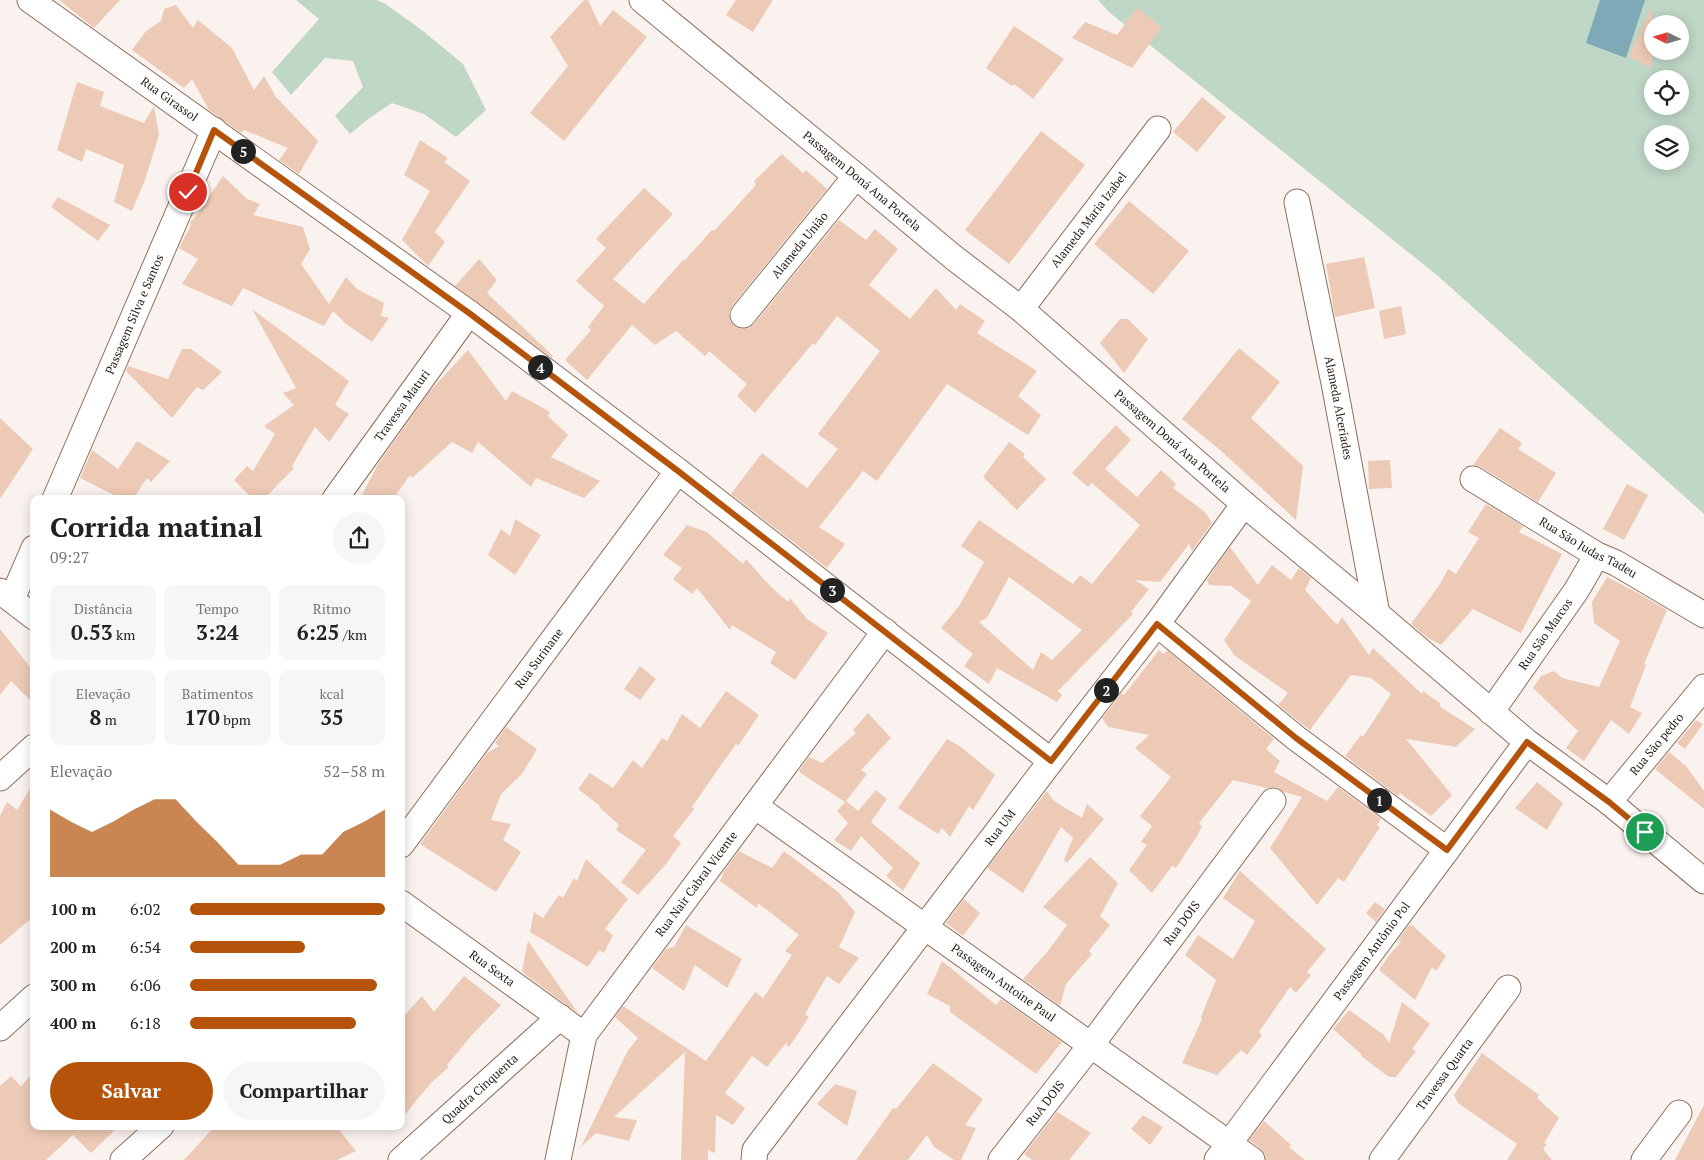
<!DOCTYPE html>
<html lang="pt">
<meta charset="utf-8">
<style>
:root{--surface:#fff;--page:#f6f6f6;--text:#222;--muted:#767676;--accent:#b45309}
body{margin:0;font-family:"PT Serif",serif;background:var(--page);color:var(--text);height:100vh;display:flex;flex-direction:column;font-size:19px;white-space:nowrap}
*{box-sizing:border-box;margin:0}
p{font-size:16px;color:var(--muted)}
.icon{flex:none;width:28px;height:28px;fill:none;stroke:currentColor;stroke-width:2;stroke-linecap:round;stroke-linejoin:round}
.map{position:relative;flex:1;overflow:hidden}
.details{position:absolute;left:30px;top:495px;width:375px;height:635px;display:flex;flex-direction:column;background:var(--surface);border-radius:10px;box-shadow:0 2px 12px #0003}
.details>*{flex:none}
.needle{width:32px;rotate:275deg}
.buttons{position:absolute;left:1644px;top:15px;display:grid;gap:10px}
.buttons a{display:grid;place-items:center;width:45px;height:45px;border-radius:50%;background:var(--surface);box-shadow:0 2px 12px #0003;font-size:25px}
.pin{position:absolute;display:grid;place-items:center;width:42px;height:42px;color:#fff;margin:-21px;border:2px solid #fff;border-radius:50%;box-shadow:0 1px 5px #0007}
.km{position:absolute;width:25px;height:25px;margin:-12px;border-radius:50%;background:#222;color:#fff;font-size:14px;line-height:25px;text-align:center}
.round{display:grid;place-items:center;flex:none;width:52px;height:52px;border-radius:26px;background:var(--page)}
.head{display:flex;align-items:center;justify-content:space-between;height:85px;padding:0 20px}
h1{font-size:28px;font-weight:600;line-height:38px}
.stats{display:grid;grid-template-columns:repeat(3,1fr);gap:8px;height:85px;padding:5px 20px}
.stats div{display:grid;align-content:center;border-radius:10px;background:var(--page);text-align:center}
.stats b{font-size:21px;font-weight:600}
.stats small{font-size:14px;font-weight:400}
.stats p{font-size:14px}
.chart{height:140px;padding:10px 20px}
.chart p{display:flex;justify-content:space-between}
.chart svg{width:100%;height:90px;margin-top:5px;fill:var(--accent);opacity:.7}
.action{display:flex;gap:10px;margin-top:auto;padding:10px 20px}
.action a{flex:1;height:58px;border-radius:30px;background:var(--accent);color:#fff;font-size:20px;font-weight:600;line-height:58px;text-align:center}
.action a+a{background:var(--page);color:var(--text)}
ul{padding:0 20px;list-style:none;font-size:16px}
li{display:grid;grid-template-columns:80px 60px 1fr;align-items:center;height:38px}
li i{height:12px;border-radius:6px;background:var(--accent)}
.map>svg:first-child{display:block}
.green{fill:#bfd7c6;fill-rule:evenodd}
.water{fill:#7fa9b6}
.building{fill:#edcab5;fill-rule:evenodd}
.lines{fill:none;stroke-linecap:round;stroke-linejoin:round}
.street-casing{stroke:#8f6f5c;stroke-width:27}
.street{stroke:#fff;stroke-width:25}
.route-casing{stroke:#fff;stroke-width:10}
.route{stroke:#b45309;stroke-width:6}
.labels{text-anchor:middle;stroke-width:4;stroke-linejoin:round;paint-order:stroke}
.street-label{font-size:12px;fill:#271b13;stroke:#fff}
</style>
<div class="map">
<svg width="1704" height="1160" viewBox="0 0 1704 1160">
<rect width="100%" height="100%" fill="#faf2ee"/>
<!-- green -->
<path class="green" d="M 296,0 L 377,0 L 384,3 L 423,31 L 463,64 L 486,110 L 456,137 L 424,114 L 392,103 L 368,119 L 350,134 L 335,116 L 363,87 L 353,61 L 325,58 L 291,95 L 272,72 L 319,19 Z
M 1098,0 L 1704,0 L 1704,514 L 1438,276 L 1110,13 ZM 1652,24 L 1680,24 L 1680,51 L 1652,51 ZM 1652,79 L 1680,79 L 1680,106 L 1652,106 ZM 1652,134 L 1680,134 L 1680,161 L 1652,161 Z"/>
<!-- water -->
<path class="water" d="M 1600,0 L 1645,0 L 1626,58 L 1586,43 Z"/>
<!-- building -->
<path class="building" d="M 59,0 L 120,0 L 94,28 Z
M 584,0 L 588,0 L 600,26 L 613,10 L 647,37 L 564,141 L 530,113 L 568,66 L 550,37 Z
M 736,0 L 773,0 L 753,32 L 726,15 Z
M 176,5 L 193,28 L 198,20 L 232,48 L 254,90 L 264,76 L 276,97 L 318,141 L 299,174 L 279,160 L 288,148 L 244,130 L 241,133 L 209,110 L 192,79 L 184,88 L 132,50 L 146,31 L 161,21 L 164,9 Z
M 1652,5 L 1652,68 L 1629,57 Z
M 1137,8 L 1162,27 L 1132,68 L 1072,38 L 1085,22 L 1117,35 Z
M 1014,26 L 1064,59 L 1033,99 L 1014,84 L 1012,86 L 986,68 Z
M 77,82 L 104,92 L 100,106 L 144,123 L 154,106 L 159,135 L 145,180 L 132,211 L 114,202 L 124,165 L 86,149 L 82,162 L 57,150 Z
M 1202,97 L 1226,117 L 1197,152 L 1173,132 Z
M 1041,131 L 1085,165 L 1009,264 L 965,230 Z
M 420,140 L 448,158 L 444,162 L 470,181 L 435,232 L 445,242 L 428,266 L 402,240 L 430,191 L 404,175 Z
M 782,154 L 803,173 L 806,170 L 827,189 L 732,306 L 729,313 L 730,321 L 734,326 L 741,329 L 749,328 L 754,324 L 839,220 L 866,240 L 875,229 L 898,249 L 869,285 L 910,319 L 936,288 L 956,310 L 960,304 L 985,321 L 977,333 L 1037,371 L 1018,396 L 1041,415 L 1028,435 L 947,384 L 877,481 L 863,471 L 819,527 L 845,544 L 827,568 L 731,494 L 762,453 L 807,488 L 838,449 L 818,434 L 880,351 L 837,316 L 815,345 L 813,343 L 755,413 L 737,396 L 747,384 L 709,351 L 705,356 L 676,331 L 655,345 L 632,325 L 587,380 L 565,360 L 591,330 L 588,327 L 604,306 L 576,281 L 606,248 L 596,239 L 644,188 L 673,214 L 613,279 L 644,304 L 683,260 L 684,261 L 712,230 L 714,231 L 756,185 L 754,181 Z
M 223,176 L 247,199 L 260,204 L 253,215 L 303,227 L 310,249 L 301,264 L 329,304 L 346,277 L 357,289 L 384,303 L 381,316 L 389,318 L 372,342 L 346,324 L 333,311 L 324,326 L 243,288 L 232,306 L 182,284 L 198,259 L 179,248 L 191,225 L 190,222 L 196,216 Z
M 58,197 L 110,225 L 98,241 L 51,207 Z
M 1129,201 L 1189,251 L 1153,294 L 1094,244 Z
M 1364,257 L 1375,308 L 1335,317 L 1326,264 Z
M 479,259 L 497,280 L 487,293 L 553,356 L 552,358 L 455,286 Z
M 1401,306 L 1406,334 L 1384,339 L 1379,311 Z
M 252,309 L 349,381 L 335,405 L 349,414 L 329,442 L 315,427 L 292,466 L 294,468 L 264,499 L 253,499 L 234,480 L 247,466 L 253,471 L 275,434 L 264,426 L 294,405 L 283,393 L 296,388 Z
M 1120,319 L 1128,319 L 1148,339 L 1124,373 L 1100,343 Z
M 1239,348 L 1280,382 L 1251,418 L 1303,466 L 1296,520 L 1219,449 L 1182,419 Z
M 182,349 L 191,349 L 222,372 L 203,390 L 197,387 L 172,418 L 126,371 L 128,366 L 168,379 Z
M 468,350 L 506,401 L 512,391 L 550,412 L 548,416 L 568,435 L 551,457 L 600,481 L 584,498 L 536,478 L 531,487 L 478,442 L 472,453 L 452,442 L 412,478 L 410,475 L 393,499 L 360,499 L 378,464 L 430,391 Z
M 0,418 L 33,449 L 0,499 Z
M 1116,425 L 1131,440 L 1105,469 L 1137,497 L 1161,470 L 1176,484 L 1173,488 L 1205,512 L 1212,523 L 1192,551 L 1189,544 L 1160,582 L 1135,580 L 1149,589 L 1131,612 L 1133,614 L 1058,691 L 1062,695 L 1057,702 L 997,668 L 989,684 L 964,666 L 973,654 L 941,628 L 959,606 L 984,562 L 961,546 L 979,520 L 1073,584 L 1080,575 L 1092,584 L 1140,525 L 1092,483 L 1088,487 L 1072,473 ZM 1009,577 L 1082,630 L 1052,660 L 1041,652 L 1033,670 L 979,622 L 987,618 Z
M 1500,428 L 1522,443 L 1518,449 L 1556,473 L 1538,502 L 1481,467 L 1473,465 Z
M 137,441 L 170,461 L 151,482 L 147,478 L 133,499 L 122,499 L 80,478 L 92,450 L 118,469 Z
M 1009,442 L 1025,454 L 1023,457 L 1046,479 L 1017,510 L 983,477 Z
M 1390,460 L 1392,488 L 1369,489 L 1368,461 Z
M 1627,484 L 1648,495 L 1624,540 L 1603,529 Z
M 1486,504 L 1523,526 L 1519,532 L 1562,554 L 1521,633 L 1473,609 L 1441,645 L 1428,638 L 1411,624 L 1440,584 L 1448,569 L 1456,574 L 1479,538 L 1468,532 Z
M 515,519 L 541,535 L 515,575 L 488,555 L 501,529 L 510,536 Z
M 687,525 L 707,532 L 743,564 L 746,559 L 770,586 L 788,602 L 790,598 L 807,619 L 828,633 L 795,680 L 770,663 L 776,652 L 732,625 L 730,630 L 697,588 L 692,594 L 673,579 L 682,568 L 663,555 Z
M 1230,547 L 1258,585 L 1272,565 L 1291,580 L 1299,568 L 1311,578 L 1305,590 L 1337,625 L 1342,617 L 1369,655 L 1373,648 L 1422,694 L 1423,691 L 1441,704 L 1439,706 L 1475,729 L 1456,747 L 1406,739 L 1452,795 L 1431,816 L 1400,793 L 1398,796 L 1345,756 L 1361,735 L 1363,737 L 1391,694 L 1371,678 L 1351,675 L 1310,730 L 1278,705 L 1288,693 L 1234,655 L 1224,640 L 1251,601 L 1231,586 L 1209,585 L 1207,580 Z
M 1607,577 L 1634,591 L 1667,610 L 1644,664 L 1646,665 L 1630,707 L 1642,713 L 1629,734 L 1611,720 L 1584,761 L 1566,748 L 1578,731 L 1533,688 L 1541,676 L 1554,671 L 1562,678 L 1599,687 L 1620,641 L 1594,623 L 1592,602 Z
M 0,629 L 34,672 L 34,704 L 11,681 L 0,695 Z
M 1159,650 L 1163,654 L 1168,651 L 1274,739 L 1266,749 L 1280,761 L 1274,772 L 1327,801 L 1338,787 L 1381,819 L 1377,825 L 1380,827 L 1344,882 L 1338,878 L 1317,905 L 1270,848 L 1302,797 L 1284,792 L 1275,787 L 1267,788 L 1233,780 L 1199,823 L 1202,826 L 1197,836 L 1176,868 L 1172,866 L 1152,893 L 1129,870 L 1147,845 L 1141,842 L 1152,826 L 1140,816 L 1171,777 L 1135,748 L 1149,735 L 1108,727 L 1102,718 L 1122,693 L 1124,695 Z
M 640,666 L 656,679 L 640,700 L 624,689 Z
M 726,691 L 759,715 L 738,746 L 736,744 L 714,775 L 692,807 L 694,809 L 673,836 L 681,843 L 666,864 L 638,895 L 621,882 L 646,850 L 616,830 L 619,825 L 599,807 L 600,806 L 578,789 L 590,773 L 613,788 L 633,760 L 642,768 L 662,738 L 667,741 L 682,714 L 700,728 Z
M 868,713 L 891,738 L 861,770 L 867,774 L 846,801 L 858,811 L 876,790 L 887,799 L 871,822 L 920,863 L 903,891 L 886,876 L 893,868 L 861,836 L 851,851 L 834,840 L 848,823 L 837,811 L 845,802 L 802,774 L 799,771 L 809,757 L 822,763 L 856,733 L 853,730 Z
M 1696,720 L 1703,724 L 1685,749 L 1677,743 Z
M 506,727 L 537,749 L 522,774 L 501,794 L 491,820 L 511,824 L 503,840 L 521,852 L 496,892 L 420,844 L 487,753 L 499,746 L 495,743 Z
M 947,739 L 961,747 L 995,775 L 973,810 L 969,806 L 950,837 L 942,828 L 938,834 L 898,808 Z
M 1669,752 L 1686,766 L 1704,791 L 1704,809 L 1655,769 Z
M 34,782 L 34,916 L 0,945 L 0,816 L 7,802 L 17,810 Z
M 1537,782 L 1563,803 L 1547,830 L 1515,808 Z
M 1047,791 L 1054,801 L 1082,818 L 1087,804 L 1104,819 L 1067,863 L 1064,860 L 1073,838 L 1061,827 L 1023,893 L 987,868 Z
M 739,851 L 772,868 L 784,851 L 838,892 L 855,912 L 839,947 L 859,958 L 839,984 L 827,976 L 805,1014 L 809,1017 L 789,1047 L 786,1043 L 767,1067 L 752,1056 L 725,1093 L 745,1108 L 733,1125 L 716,1115 L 715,1153 L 708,1150 L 708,1160 L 681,1160 L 685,1052 L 614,1117 L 637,1120 L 629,1141 L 596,1133 L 581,1147 L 627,1052 L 638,1038 L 615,1017 L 623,1006 L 706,1061 L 755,992 L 763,998 L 792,955 L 785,951 L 799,935 L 758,903 L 757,908 L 720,881 L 724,871 Z
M 1090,857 L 1118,883 L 1100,916 L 1110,925 L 1089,951 L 1092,954 L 1066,984 L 1060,1006 L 1023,979 L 1048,951 L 1067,925 L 1043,907 Z
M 586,859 L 628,899 L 605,929 L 613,935 L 604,953 L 599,950 L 588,967 L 530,932 L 534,912 L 543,918 L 559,895 L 563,898 L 574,878 L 577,881 Z
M 1240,871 L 1326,949 L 1307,972 L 1311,975 L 1296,993 L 1290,987 L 1259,1032 L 1262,1035 L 1247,1055 L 1241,1050 L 1217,1075 L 1182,1063 L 1202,1019 L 1201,1017 L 1216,980 L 1185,955 L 1198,935 L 1233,959 L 1255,921 L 1223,898 Z
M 964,899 L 980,913 L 963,936 L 946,923 Z
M 1375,902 L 1385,909 L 1376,922 L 1366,913 Z
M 686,925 L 742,959 L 727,988 L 695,965 L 684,991 L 652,968 L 666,949 L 674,947 Z
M 1409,925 L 1410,926 L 1412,925 L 1446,956 L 1436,971 L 1432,967 L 1415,1000 L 1379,970 L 1390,954 L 1401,942 L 1398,940 Z
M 528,941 L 578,1013 L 527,976 L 522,971 Z
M 942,961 L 996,1005 L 1001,999 L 1062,1042 L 1036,1074 L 950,1012 L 950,1006 L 927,994 Z
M 464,976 L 501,1005 L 471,1036 L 447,1065 L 449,1067 L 431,1083 L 401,1119 L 401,1019 L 422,996 L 434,1012 Z
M 1402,1002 L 1430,1024 L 1412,1049 L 1416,1051 L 1396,1077 L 1389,1077 L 1361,1056 L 1362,1055 L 1333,1029 L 1349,1010 L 1384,1035 L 1389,1043 Z
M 1482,1053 L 1539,1095 L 1537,1098 L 1559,1118 L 1544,1143 L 1547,1144 L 1543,1149 L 1552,1160 L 1507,1160 L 1517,1144 L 1458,1103 L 1454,1095 Z
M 933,1063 L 983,1099 L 965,1125 L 976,1128 L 961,1160 L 954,1160 L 934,1147 L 927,1135 L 908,1160 L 856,1160 L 893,1108 L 896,1109 Z
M 34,1072 L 34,1126 L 119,1126 L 91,1153 L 73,1135 L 46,1160 L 0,1160 L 0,1086 L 11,1076 L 21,1086 Z
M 835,1084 L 857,1091 L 847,1126 L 817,1104 Z
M 1704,1105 L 1704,1160 L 1675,1160 Z
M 1057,1112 L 1091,1133 L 1069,1160 L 1032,1160 L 1024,1154 Z
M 1143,1115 L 1163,1127 L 1150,1145 L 1131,1129 Z
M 1264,1121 L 1291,1145 L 1289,1147 L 1305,1160 L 1266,1160 L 1265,1154 L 1261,1149 L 1249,1140 Z
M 215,1126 L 336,1126 L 356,1151 L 337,1160 L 184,1160 Z"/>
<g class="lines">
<!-- street casing -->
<g class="street-casing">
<g id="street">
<path id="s1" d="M 30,0 L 469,313 L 678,471 L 1051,761"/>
<path id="s2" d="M 642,0 L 856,176 L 953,257 L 1021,309 L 1244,504 L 1377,614 L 1527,742 L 1609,802 L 1704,881"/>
<path id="s3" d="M 1297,202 L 1334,383 L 1377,614"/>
<path id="s4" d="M 1021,309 L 1158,129"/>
<path id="s5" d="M 743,315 L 856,176"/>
<path id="s6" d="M 1473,479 L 1597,555 L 1616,563 L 1704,615"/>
<path id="s7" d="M 55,499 L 214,130"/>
<path id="s8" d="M 335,499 L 469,313"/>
<path d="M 0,591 L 34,617"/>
<path d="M 12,599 L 34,548"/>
<path d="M 1157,624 L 1296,738 L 1447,850"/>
<path id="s9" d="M 1491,712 L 1576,591 L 1597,555"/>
<path d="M 0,778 L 34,747"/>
<path id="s10" d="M 1609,802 L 1704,687"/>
<path id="s11" d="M 755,806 L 1252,1160"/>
<path id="s12" d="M 401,845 L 678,471"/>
<path id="s13" d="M 401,903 L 584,1035"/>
<path d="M 0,1028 L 34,997"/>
<path d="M 123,1160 L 161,1126"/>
<path id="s14" d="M 401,1160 L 560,1017"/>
<path id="s15" d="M 558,1160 L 584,1035 L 885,631"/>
<path id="s16" d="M 754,1160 L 755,1150 L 1051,761 L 1157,624 L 1244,504"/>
<path id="s17" d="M 1001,1160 L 1091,1045 L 1273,801"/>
<path id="s18" d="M 1217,1160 L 1527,742"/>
<path id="s19" d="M 1382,1160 L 1508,988"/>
<path d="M 1644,1160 L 1679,1113"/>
</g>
</g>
<!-- street -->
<use href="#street" class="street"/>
</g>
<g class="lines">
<!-- route casing -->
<g class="route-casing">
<path id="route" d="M 188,192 L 214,130 L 469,313 L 678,471 L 1051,761 L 1157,624 L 1296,738 L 1447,850 L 1527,742 L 1609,802 L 1645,832"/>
</g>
<!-- route -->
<use href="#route" class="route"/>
</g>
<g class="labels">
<!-- street labels -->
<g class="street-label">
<text dy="4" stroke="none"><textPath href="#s1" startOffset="171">Rua Girassol</textPath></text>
<text dy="4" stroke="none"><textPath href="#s2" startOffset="285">Passagem Doná Ana Portela</textPath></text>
<text dy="4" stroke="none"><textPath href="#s4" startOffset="112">Alameda Maria Izabel</textPath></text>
<text dy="4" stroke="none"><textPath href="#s5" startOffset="90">Alameda União</textPath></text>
<text dy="4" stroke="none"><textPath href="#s7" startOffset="201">Passagem Silva e Santos</textPath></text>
<text dy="4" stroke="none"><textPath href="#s8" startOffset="115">Travessa Maturi</textPath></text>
<text dy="4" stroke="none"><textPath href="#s3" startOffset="210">Alameda Alceriades</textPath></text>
<text dy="4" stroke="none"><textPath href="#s2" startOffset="690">Passagem Doná Ana Portela</textPath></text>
<text dy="4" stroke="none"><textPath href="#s6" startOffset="134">Rua São Judas Tadeu</textPath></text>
<text dy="4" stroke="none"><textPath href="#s9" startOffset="95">Rua São Marcos</textPath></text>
<text dy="4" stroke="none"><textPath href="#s12" startOffset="232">Rua Surinane</textPath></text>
<text dy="4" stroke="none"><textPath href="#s10" startOffset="75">Rua São pedro</textPath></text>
<text dy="4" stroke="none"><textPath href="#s16" startOffset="415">Rua UM</textPath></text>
<text dy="4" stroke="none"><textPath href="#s15" startOffset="316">Rua Nair Cabral Vicente</textPath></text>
<text dy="4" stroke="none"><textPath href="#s17" startOffset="298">Rua DOIS</textPath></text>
<text dy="4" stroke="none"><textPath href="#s18" startOffset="260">Passagem Antônio Pol</textPath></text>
<text dy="4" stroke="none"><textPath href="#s13" startOffset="112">Rua Sexta</textPath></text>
<text dy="4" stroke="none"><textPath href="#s11" startOffset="305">Passagem Antoine Paul</textPath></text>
<text dy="4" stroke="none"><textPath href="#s19" startOffset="106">Travessa Quarta</textPath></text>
<text dy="4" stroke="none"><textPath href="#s14" startOffset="106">Quadra Cinquenta</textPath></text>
<text dy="4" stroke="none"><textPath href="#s17" startOffset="72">RuA DOIS</textPath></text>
</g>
</g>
</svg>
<div class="buttons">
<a><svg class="needle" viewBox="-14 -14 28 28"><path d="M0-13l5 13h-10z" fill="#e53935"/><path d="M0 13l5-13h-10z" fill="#767676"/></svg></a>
<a><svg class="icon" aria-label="locate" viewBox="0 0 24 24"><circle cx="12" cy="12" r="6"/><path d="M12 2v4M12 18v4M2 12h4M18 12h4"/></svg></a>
<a><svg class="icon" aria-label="layers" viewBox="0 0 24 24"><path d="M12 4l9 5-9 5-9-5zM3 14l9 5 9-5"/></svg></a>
</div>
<div class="pin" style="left:1645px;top:832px;background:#1e9e55"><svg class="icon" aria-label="arrive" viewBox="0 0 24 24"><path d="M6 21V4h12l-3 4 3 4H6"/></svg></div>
<div class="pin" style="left:188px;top:192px;background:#d93025"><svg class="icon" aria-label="check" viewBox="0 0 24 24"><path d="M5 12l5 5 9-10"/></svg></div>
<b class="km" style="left:1379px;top:800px">1</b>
<b class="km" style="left:1106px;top:690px">2</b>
<b class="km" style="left:832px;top:590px">3</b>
<b class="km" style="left:540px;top:367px">4</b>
<b class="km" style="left:243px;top:151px">5</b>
<section class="details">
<div class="head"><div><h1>Corrida matinal</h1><p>09:27</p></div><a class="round"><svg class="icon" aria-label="share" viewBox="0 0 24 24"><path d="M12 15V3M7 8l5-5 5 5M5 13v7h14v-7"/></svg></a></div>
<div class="stats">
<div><p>Distância</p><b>0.53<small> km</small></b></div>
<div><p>Tempo</p><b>3:24</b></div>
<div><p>Ritmo</p><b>6:25<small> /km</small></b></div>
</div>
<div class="stats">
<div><p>Elevação</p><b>8<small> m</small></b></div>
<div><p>Batimentos</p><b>170<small> bpm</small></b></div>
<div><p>kcal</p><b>35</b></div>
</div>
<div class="chart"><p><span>Elevação</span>52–58 m</p>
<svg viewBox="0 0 160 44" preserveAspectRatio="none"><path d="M0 44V11L10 17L20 22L30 17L40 11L50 6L60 6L70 17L80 27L90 38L100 38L110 38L120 33L130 33L140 22L150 17L160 11V44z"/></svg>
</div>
<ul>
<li><b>100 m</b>6:02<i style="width:100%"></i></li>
<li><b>200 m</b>6:54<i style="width:59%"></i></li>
<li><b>300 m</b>6:06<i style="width:96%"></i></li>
<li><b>400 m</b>6:18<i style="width:85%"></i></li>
</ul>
<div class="action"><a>Salvar</a><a>Compartilhar</a></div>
</section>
</div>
